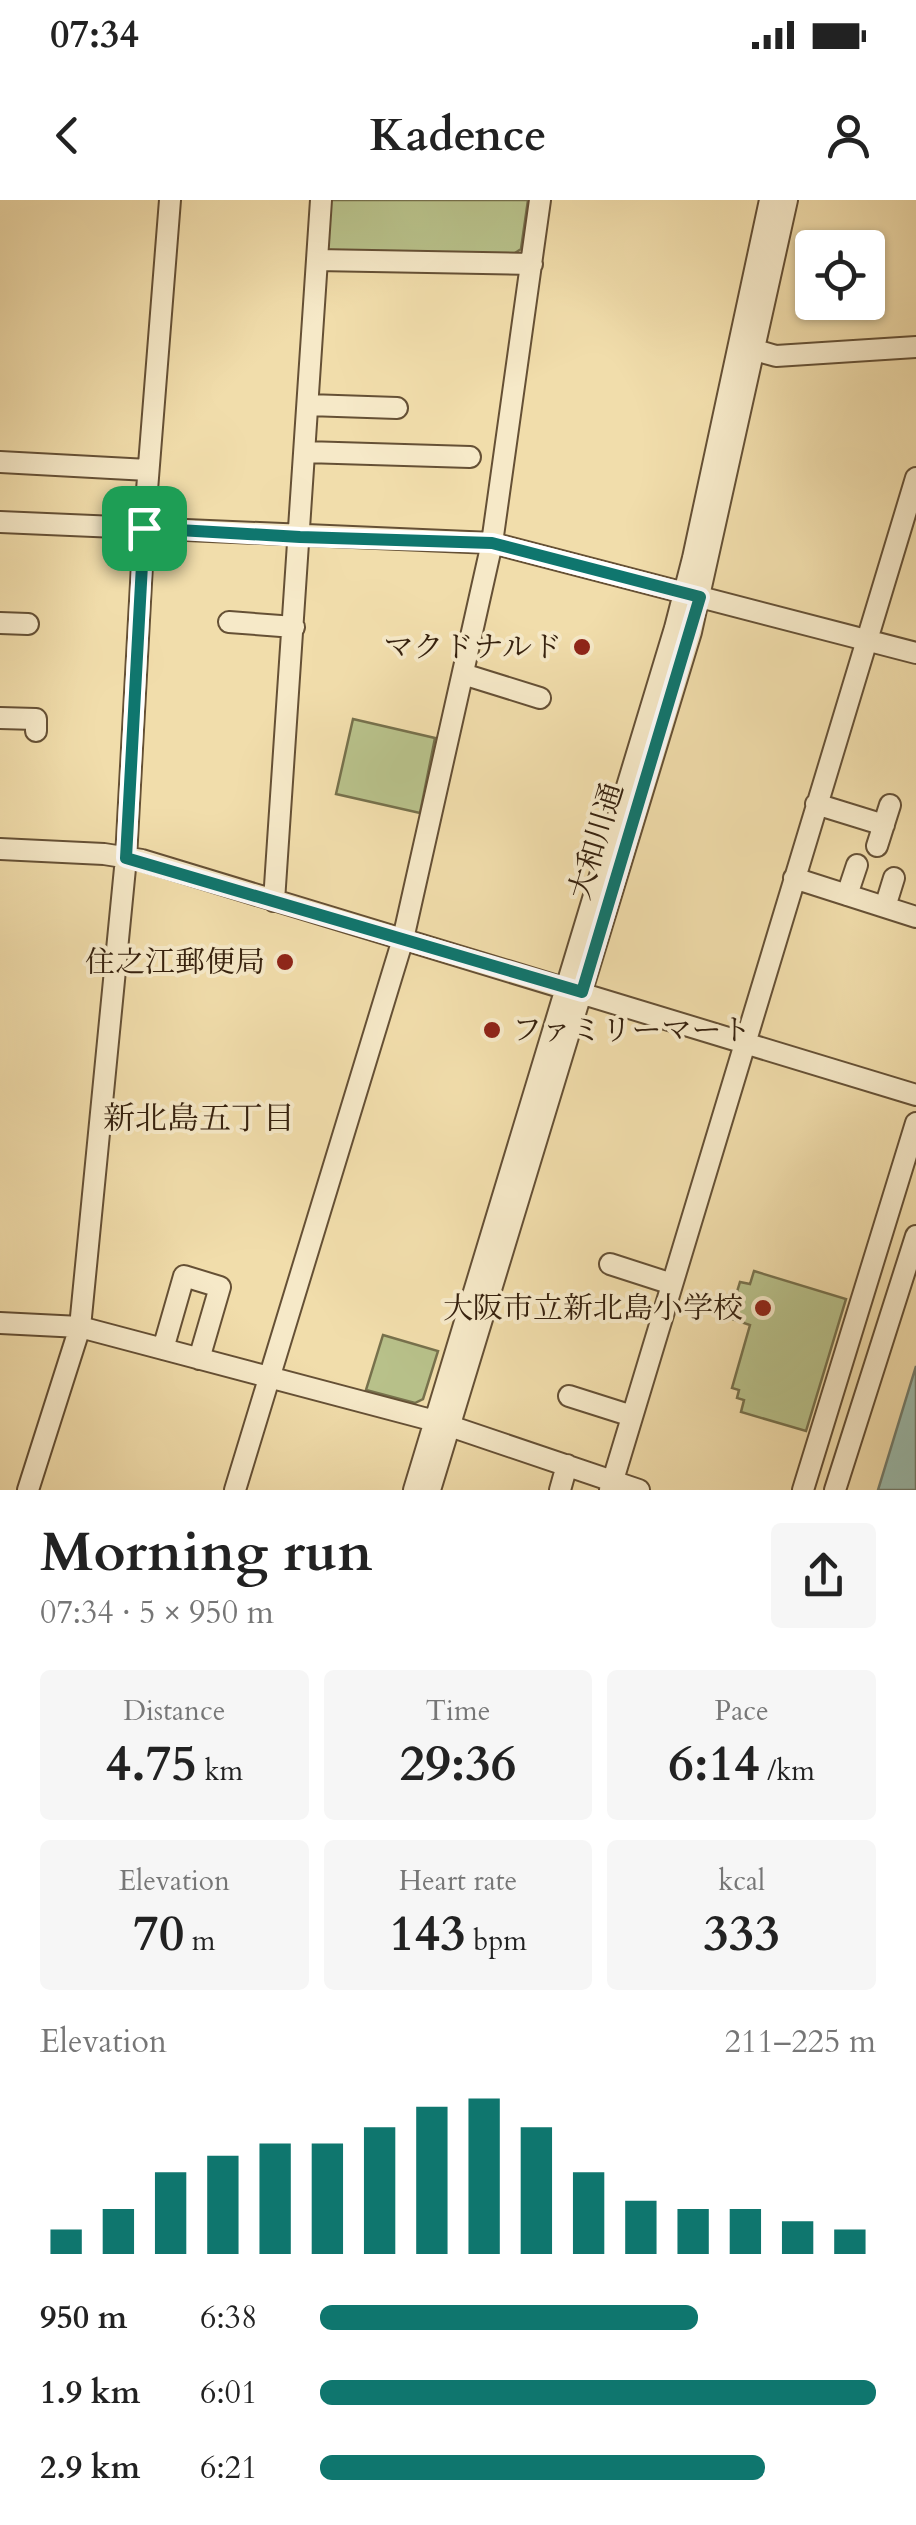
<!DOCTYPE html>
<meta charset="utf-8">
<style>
:root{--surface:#fff;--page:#f6f6f6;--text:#222;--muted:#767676;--accent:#0f766e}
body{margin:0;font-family:Cardo,"Noto Serif JP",serif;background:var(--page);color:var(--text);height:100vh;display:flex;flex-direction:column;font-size:38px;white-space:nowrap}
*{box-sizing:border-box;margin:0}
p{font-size:32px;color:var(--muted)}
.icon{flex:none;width:55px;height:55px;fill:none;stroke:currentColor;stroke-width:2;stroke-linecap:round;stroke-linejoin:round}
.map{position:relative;height:1290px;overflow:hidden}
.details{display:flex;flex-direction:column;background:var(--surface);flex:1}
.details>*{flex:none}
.fabs{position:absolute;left:795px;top:30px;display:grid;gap:20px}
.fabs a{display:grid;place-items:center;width:90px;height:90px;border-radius:10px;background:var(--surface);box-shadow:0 2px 8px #0004;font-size:50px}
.pin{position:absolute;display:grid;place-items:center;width:85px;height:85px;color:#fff;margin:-42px;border-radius:20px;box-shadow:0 5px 15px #0006}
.round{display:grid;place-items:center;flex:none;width:105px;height:105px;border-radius:10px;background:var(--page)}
.summary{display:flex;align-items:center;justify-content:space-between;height:170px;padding:0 40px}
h1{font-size:55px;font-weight:600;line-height:75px}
.figures{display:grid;grid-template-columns:repeat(3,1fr);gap:15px;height:170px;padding:10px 40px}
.figures div{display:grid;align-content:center;border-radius:10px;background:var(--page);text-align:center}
.figures b{font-size:50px;font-weight:600}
.figures small{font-size:28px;font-weight:400}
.figures p{font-size:28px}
.chart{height:280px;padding:20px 40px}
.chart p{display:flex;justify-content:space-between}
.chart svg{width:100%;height:180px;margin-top:10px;stroke:var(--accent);stroke-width:6}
ul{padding:0 40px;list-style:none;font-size:32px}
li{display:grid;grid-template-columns:160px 120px 1fr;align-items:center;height:75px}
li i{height:25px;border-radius:12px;background:var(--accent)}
.status{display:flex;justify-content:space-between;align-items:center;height:70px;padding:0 50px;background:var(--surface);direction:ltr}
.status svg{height:28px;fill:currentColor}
header{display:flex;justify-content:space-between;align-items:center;height:130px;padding:0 40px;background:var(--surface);font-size:45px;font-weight:600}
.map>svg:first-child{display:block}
.green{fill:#b8c18a;stroke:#77714c;stroke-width:2.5}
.water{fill:#9bbbac;stroke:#737d6d;stroke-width:2.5}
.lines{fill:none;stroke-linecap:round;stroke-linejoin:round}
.minor-casing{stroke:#655035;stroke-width:24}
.minor{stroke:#f6e9c8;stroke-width:20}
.route-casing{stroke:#fff;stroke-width:20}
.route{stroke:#0f766e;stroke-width:12}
.poi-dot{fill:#8f2418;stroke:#f6e9c8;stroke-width:4}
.labels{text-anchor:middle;stroke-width:8;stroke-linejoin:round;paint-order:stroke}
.poi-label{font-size:30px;fill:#36210e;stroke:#f6e9c8;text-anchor:end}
.street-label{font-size:30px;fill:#36210e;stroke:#f6e9c8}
.neighbourhood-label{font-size:32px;fill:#36210e;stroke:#f6e9c8}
</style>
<div class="status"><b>07:34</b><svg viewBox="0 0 49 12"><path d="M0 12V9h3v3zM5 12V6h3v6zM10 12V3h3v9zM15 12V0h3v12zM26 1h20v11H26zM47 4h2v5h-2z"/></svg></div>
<header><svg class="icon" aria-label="back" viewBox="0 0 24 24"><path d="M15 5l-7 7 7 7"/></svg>Kadence<svg class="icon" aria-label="person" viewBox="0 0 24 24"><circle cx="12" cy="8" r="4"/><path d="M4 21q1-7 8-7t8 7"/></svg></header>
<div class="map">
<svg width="916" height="1290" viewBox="0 0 916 1290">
<rect width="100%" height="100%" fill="#f1ddab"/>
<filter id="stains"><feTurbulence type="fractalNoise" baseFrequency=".002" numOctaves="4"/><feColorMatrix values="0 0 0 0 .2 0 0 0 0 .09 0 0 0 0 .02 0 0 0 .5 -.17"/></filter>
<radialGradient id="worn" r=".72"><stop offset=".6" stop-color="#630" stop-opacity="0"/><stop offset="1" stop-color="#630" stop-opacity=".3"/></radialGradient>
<!-- green -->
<path class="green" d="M 327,0 L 528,0 L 521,49 L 512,55 L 328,51 L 324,46 Z
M 353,519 L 435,538 L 420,613 L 336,594 Z
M 754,1071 L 846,1099 L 806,1231 L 741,1212 L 744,1200 L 737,1198 L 739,1190 L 732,1188 L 750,1125 L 729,1118 L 740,1082 L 750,1084 Z
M 383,1135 L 438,1151 L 423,1199 L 415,1203 L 366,1190 Z"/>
<!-- water -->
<path class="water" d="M 916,1166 L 916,1290 L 878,1290 Z"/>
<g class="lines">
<!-- minor casing -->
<g class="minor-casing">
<path id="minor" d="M 317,60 L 532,64
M 755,150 L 776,156 L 916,147
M 308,205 L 397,208
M 305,252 L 470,257
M 0,262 L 148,270
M 0,322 L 492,343 L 916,453
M 229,422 L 294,427
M 0,423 L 28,424
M 463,474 L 540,498
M 0,518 L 36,519 L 36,531
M 816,604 L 884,625
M 877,646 L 890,605
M 0,649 L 104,654 L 142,660 L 916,895
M 794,678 L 916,717
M 847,695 L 857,665
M 274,701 L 321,0
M 885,707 L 894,678
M 610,1064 L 672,1084
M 0,1123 L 80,1127 L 435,1221 L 639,1290
M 163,1149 L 184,1076 L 220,1087 L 199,1159
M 569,1196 L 632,1216
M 28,1290 L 80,1127 L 126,658 L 144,328 L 170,0
M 235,1290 L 403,739 L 492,343 L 540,0
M 414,1290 L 675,428 L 693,358 L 770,0
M 430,1290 L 691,432 L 787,0
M 560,1290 L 567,1265
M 610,1290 L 916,278
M 803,1290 L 916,923
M 835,1290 L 916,1036"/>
</g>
<!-- minor -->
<use href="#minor" class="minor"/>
</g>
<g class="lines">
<!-- route casing -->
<g class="route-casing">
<path id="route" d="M 144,328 L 300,337 L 492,343 L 700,397 L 582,792 L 126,658 Z"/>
</g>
<!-- route -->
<use href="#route" class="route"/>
</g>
<!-- markers -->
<g class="poi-dot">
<circle cx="582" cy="447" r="10"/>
<circle cx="285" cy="762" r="10"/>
<circle cx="492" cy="830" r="10"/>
<circle cx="763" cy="1108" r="10"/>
</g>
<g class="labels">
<!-- poi labels -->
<g class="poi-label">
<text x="562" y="457">マクドナルド</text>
<text x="265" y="772">住之江郵便局</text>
<text x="512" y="840" text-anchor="start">ファミリーマート</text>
<text x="743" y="1118">大阪市立新北島小学校</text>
</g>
<!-- street labels -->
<g class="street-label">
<text transform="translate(596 641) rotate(-73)" y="10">大和川通</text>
</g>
<!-- neighbourhood labels -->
<g class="neighbourhood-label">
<text x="199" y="929">新北島五丁目</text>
</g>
</g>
<rect width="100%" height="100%" filter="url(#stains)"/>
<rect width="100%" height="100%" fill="url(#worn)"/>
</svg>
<div class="fabs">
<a><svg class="icon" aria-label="locate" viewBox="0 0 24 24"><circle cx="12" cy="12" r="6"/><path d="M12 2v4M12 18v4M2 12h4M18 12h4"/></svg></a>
</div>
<div class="pin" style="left:144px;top:328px;background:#1e9e55"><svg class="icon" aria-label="arrive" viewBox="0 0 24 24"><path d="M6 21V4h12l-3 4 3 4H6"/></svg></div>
</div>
<section class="details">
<div class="summary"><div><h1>Morning run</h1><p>07:34 · 5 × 950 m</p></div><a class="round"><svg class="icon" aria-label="share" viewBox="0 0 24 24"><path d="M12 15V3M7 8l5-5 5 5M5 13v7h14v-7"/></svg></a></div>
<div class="figures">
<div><p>Distance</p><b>4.75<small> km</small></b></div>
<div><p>Time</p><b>29:36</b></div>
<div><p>Pace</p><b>6:14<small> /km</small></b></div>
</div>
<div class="figures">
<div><p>Elevation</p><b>70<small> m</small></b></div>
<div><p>Heart rate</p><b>143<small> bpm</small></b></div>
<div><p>kcal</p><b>333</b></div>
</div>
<div class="chart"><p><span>Elevation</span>211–225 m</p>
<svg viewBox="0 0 160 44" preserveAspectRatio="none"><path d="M5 44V38M15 44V33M25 44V24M35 44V20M45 44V17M55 44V17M65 44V13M75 44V8M85 44V6M95 44V13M105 44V24M115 44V31M125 44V33M135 44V33M145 44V36M155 44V38"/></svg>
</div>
<ul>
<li><b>950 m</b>6:38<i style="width:68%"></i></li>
<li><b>1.9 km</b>6:01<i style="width:100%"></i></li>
<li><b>2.9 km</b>6:21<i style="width:80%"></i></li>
</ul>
</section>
